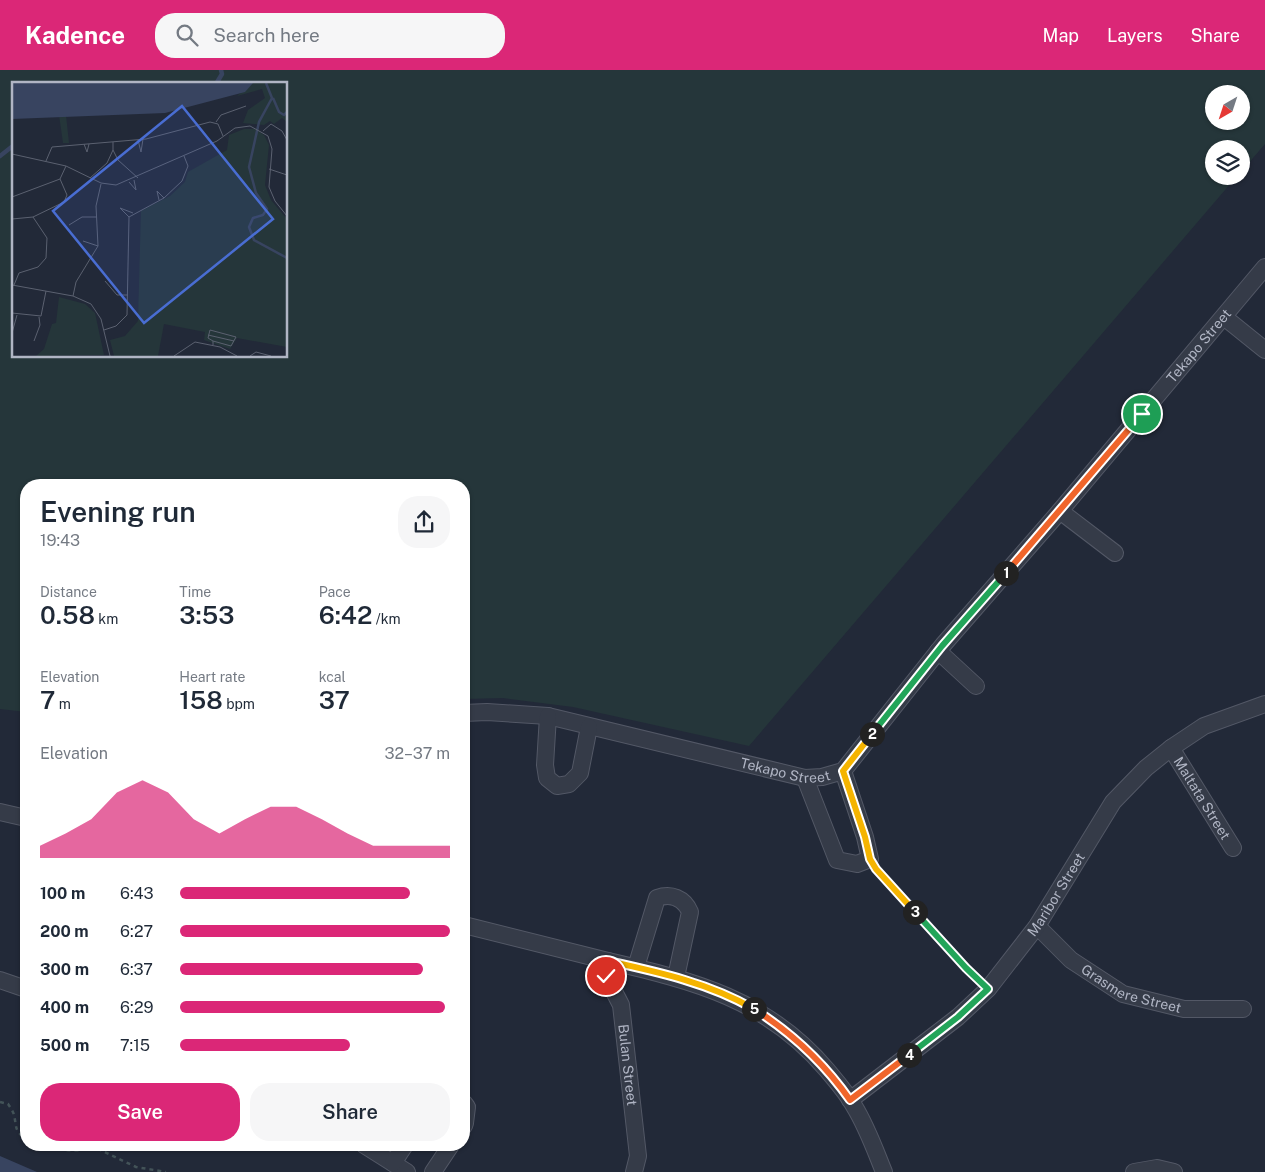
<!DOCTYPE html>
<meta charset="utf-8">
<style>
:root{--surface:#fff;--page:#f6f6f7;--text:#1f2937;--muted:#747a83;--accent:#db2777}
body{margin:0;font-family:"Public Sans",sans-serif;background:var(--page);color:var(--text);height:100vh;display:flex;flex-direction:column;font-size:19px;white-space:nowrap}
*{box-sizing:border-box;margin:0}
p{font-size:16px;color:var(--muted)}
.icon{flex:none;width:28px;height:28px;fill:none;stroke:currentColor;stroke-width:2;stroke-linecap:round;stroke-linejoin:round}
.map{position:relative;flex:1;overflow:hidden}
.details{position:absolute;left:20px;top:409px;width:450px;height:672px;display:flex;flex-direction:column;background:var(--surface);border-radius:20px;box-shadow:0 1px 4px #0004}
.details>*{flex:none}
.needle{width:32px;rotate:219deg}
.tools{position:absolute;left:1205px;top:15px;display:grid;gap:10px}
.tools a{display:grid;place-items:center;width:45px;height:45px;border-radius:50%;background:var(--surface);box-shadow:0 1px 4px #0004;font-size:25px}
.pin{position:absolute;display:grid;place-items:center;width:42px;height:42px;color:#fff;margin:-21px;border:2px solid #fff;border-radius:50%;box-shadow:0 1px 5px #0007}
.km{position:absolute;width:25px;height:25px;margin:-12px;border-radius:50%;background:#222;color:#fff;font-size:14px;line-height:25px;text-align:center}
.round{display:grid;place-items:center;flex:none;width:52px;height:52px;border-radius:20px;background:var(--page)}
.head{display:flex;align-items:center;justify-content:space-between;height:85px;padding:0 20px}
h1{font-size:28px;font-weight:600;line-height:38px}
.metrics{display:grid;grid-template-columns:repeat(3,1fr);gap:8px;height:85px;padding:5px 20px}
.metrics div{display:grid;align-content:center}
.metrics b{font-size:25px;font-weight:600}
.metrics small{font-size:14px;font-weight:400}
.metrics p{font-size:14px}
.chart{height:140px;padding:10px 20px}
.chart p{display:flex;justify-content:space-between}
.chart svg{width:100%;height:90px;margin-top:5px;fill:var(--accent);opacity:.7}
.primary-button{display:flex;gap:10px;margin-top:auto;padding:10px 20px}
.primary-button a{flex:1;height:58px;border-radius:20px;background:var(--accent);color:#fff;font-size:20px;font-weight:600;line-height:58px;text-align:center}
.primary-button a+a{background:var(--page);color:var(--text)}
ul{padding:0 20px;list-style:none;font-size:16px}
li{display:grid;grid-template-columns:80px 60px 1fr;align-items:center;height:38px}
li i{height:12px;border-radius:6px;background:var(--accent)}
header{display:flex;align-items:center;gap:30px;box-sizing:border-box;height:70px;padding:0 25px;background:var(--accent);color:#fff}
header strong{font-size:24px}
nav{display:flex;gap:28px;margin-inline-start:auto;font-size:18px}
.search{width:350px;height:45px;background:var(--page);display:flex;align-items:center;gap:12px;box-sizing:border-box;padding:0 18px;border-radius:20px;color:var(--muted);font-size:19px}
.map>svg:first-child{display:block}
.green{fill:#25363a;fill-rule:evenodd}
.water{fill:#384460}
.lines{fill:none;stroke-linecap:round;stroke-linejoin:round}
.stream{stroke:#384460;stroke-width:4.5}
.minor-casing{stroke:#535866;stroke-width:18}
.path{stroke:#435358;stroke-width:2.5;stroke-dasharray:4 4;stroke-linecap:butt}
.minor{stroke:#353b48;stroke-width:16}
.split-1-casing{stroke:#fff;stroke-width:10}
.split-2-casing{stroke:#fff;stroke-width:10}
.split-3-casing{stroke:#fff;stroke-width:10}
.split-4-casing{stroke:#fff;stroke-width:10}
.split-5-casing{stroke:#fff;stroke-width:10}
.split-6-casing{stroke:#fff;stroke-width:10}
.split-1{stroke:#f0652b;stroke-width:6}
.split-2{stroke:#22a559;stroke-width:6}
.split-3{stroke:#f5b400;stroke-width:6}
.split-4{stroke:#22a559;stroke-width:6}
.split-5{stroke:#f0652b;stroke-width:6}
.split-6{stroke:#f5b400;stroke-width:6}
.labels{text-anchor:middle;stroke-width:5;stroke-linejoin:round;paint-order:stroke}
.street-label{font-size:14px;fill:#b0b5c4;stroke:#1b202d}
.inset-river{fill:none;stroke:#384460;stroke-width:2.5}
.inset-road{fill:none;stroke:#5b6170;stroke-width:1}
.view{fill:#496dd2;fill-opacity:0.15;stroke:#496dd2;stroke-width:2.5}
.inset-edge{fill:none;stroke:#b0b5c4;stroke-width:2.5}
</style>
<header>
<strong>Kadence</strong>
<div class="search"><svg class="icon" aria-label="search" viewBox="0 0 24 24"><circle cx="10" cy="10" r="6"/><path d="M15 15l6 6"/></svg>Search here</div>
<nav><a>Map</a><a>Layers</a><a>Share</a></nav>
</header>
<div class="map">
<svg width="1265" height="1102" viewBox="0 0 1265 1102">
<rect width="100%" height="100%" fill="#222938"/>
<!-- green -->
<path class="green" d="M 0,0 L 1265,0 L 1265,74 L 1241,102 L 1241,79 L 1214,79 L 1214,106 L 1237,106 L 749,676 L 573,637 L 503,628 L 464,629 L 464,415 L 26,415 L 26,642 L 0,639 ZM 14,14 L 286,14 L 286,286 L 14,286 ZM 1214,24 L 1241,24 L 1241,51 L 1214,51 Z"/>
<!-- water -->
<path class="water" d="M 0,1086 L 37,1102 L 0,1102 Z"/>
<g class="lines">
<!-- stream -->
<path class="stream" d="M 216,14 L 222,4 L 221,0
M 0,86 L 14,75"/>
<!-- minor casing -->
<g class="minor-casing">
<g id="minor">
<path d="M 1224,247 L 1265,280"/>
<path d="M 1060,441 L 1115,483"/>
<path d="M 938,581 L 976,616"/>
<path id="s1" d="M 464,643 L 487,642 L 548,646 L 805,708 L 822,707 L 843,701 L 943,575 L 1060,441 L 1265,197"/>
<path d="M 548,646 L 545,695 L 547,708 L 557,716 L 569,714 L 580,703 L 589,657"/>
<path id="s2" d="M 1171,678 L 1233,778"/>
<path d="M 805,708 L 837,790 L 857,794 L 870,789 L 865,767 L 843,701"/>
<path d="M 0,742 L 26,748"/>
<path d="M 464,855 C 512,867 560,879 608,891 C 694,911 767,929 827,1000 C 837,1012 847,1023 854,1036 C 867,1057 875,1080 884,1102"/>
<path id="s3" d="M 1037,856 L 1071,890 L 1123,924 L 1184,939 L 1243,939"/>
<path id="s4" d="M 608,891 L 606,906 L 621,935 L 638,1086 L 634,1102"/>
<path d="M 636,897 L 657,828 C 671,823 684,828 690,842 L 676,907"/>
<path d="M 0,910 L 26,919"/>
<path id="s5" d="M 850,1030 L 958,947 L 988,919 L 1037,856 L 1113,732 L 1146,698 L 1171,678 L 1204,656 L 1265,634"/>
<path d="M 464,1033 L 467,1037 L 465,1053 L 464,1056"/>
<path d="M 364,1075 L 407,1102"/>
<path d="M 393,1093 L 405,1075"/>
<path d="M 433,1102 L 451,1075"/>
<path d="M 1134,1102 L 1157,1098 L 1174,1102"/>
</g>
</g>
<!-- path -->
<path class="path" d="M 877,800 L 978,910
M 0,1032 L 8,1034 C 10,1037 13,1041 14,1045 C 17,1058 14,1060 26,1069
M 43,1075 C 60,1080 76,1083 94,1077 L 136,1097 L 166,1102"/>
<!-- minor -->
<use href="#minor" class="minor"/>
</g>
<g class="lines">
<!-- split-1 casing -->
<g class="split-1-casing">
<path id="split-1" d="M 1006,503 L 1142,344"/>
</g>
<!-- split-2 casing -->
<g class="split-2-casing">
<path id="split-2" d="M 872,664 L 942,576 L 1006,503"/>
</g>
<!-- split-3 casing -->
<g class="split-3-casing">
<path id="split-3" d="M 872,664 L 843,701 L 865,767 L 870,789 L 876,799 L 915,842"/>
</g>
<!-- split-4 casing -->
<g class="split-4-casing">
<path id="split-4" d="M 909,985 L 958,947 L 988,919 L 966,898 L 915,842"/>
</g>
<!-- split-5 casing -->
<g class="split-5-casing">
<path id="split-5" d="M 754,939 C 792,963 824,993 850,1030 L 909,985"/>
</g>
<!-- split-6 casing -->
<g class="split-6-casing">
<path id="split-6" d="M 606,906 L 608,891 C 658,902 709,913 754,939"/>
</g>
<!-- split-1 -->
<use href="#split-1" class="split-1"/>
<!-- split-2 -->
<use href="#split-2" class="split-2"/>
<!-- split-3 -->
<use href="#split-3" class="split-3"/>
<!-- split-4 -->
<use href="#split-4" class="split-4"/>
<!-- split-5 -->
<use href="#split-5" class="split-5"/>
<!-- split-6 -->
<use href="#split-6" class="split-6"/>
</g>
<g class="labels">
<!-- street labels -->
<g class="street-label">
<text dy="5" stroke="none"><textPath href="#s1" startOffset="942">Tekapo Street</textPath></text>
<text dy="5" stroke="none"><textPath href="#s1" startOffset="328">Tekapo Street</textPath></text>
<text dy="5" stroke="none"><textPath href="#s2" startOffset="59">Maltata Street</textPath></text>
<text dy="5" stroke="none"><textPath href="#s5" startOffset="294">Maribor Street</textPath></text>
<text dy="5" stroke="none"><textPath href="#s3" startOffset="116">Grasmere Street</textPath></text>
<text dy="5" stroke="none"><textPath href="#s4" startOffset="108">Bulan Street</textPath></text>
</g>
</g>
<!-- overview -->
<g transform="translate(12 12)">
<rect width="275" height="275" fill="#222938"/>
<path d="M 241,1 L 275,1 L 275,40 L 270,36 L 262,42 L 258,39 L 252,43 L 231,41 L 236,28 L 253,16 L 250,7 L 225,14 ZM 47,33 L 54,33 L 57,61 L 51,61 ZM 232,47 L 243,47 L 252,53 L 257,63 L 253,103 L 259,118 L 275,137 L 275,265 L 225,256 L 218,267 L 192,258 L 193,250 L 152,242 L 146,274 L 102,274 L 98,258 L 113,254 L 126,239 L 129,129 L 158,114 L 173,100 L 176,90 L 215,68 L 217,53 ZM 47,215 L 73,222 L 83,231 L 92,273 L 24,274 L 32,267 L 40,242 L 44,241 Z" fill="#25363a"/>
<path d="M 0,1 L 241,1 L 233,10 L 153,31 L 0,37 Z" fill="#384460"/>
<path class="inset-river" d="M 254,1 L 260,16 L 247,40 L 237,85 L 244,111 L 255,127 L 251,133 L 241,136 L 237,145 L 242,158 L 275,176M 261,16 L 267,30 L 272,33 L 275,30"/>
<path class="inset-road" d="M 204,40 L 209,33 L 234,24M 251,49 L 259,42 L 270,49 L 275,58M 126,58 L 129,70 L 131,57M 72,62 L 75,70 L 77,62M 101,68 L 106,78 L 126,96M 0,72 L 54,84 L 89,101 L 104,103 L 205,59 L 223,46 L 238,44 L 256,54 L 260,67 L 257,105 L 263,119 L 275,134M 34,79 L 40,65 L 134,57 L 198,40 L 206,42 L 211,54M 257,87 L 275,93M 78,96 L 95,81 L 101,68 L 101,60M 117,100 L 124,108 L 122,98M 0,115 L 48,97 L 54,84M 147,118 L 145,109 L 152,116M 117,135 L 108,126 L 121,131M 0,137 L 21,135 L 52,120 L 55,113 L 48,97M 57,143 L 70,135 L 85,135M 71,159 L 86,164M 93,199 L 105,213 L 116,213M 0,203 L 61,214 L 79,222 L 89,237 L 98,274M 2,203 L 7,191 L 26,185 L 34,176 L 35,156 L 21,135M 61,214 L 64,200 L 86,164 L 84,124 L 89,102M 0,231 L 29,234 L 34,209M 92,248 L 104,244 L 115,233 L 117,135 L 152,116 L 170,99 L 176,84 L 172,74M 0,251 L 5,233M 196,253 L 222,259M 22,259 L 28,243 L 27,235M 201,263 L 201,259 L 196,256 L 198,248 L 224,255 L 219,264 L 201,259M 162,274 L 183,260 L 208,265 L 225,274M 238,274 L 244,270 L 259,274"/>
<path class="view" d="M 170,24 L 261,137 L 132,241 L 41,129 Z"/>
<rect width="275" height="275" class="inset-edge"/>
</g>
</svg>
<div class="tools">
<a><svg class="needle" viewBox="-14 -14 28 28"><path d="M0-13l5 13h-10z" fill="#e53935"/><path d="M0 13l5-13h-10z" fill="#747a83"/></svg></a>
<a><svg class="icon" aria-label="layers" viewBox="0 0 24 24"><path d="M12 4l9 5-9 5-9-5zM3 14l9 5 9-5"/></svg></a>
</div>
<div class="pin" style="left:1142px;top:344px;background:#1e9e55"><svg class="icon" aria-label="arrive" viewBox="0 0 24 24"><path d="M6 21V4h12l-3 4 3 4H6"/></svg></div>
<div class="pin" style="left:606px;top:906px;background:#d93025"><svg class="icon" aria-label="check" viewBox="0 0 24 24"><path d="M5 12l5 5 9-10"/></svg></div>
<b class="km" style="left:1006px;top:503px">1</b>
<b class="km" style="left:872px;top:664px">2</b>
<b class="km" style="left:915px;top:842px">3</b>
<b class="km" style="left:909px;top:985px">4</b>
<b class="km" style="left:754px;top:939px">5</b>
<section class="details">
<div class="head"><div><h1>Evening run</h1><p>19:43</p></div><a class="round"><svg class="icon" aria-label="share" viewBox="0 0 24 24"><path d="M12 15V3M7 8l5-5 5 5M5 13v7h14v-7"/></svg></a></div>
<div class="metrics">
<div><p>Distance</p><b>0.58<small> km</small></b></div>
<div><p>Time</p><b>3:53</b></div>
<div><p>Pace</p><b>6:42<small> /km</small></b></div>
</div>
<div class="metrics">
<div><p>Elevation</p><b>7<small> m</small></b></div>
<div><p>Heart rate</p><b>158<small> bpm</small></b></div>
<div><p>kcal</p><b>37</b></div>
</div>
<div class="chart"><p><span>Elevation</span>32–37 m</p>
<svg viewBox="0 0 160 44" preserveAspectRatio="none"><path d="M0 44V38L10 32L20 25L30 12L40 6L50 12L60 25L70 32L80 25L90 19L100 19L110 25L120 32L130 38L140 38L150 38L160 38V44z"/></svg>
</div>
<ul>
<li><b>100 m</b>6:43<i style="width:85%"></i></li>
<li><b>200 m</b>6:27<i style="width:100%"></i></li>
<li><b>300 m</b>6:37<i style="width:90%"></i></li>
<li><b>400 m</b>6:29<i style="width:98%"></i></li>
<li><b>500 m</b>7:15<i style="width:63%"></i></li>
</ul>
<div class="primary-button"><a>Save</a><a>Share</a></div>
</section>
</div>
